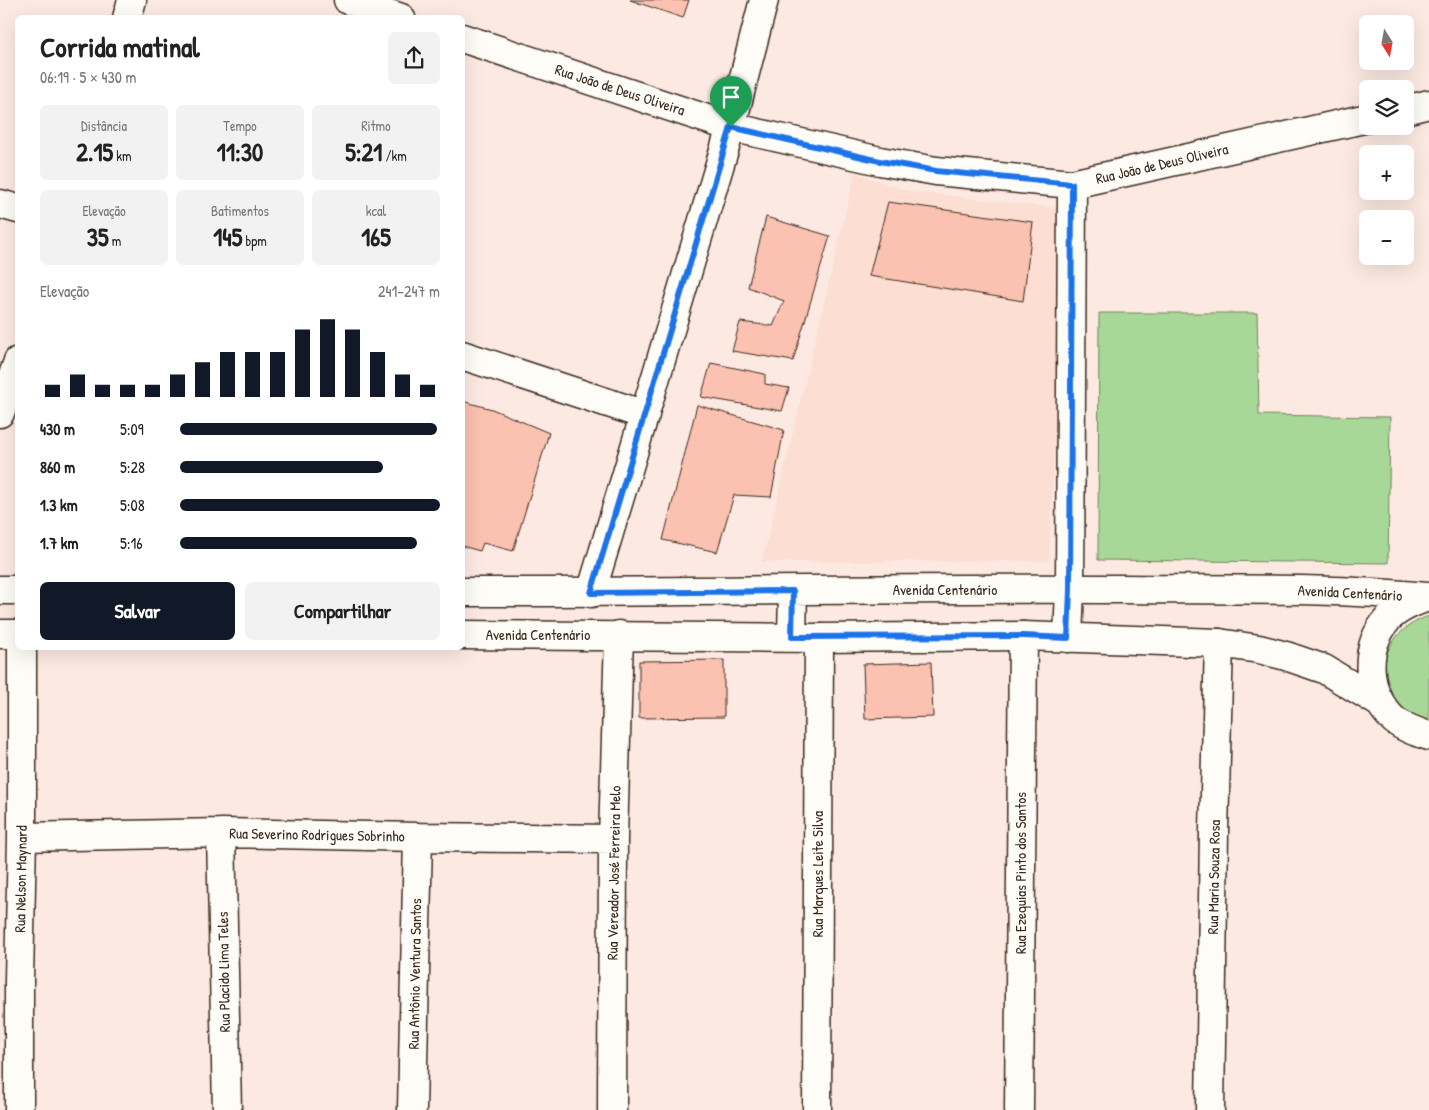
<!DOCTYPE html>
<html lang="pt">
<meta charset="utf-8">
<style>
:root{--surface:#fff;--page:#f2f2f2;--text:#222;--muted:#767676;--accent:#111827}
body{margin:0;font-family:"Patrick Hand",sans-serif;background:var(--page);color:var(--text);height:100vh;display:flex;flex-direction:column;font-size:19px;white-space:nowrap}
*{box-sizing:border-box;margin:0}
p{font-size:16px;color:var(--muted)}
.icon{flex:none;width:28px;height:28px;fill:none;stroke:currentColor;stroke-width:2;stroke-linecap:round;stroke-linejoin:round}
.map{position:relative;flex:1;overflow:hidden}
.drawer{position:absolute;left:15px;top:15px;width:450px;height:635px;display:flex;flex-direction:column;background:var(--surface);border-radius:8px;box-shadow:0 5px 20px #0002}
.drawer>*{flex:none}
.needle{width:32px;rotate:169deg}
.fabs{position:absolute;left:1359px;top:15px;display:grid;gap:10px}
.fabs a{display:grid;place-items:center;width:55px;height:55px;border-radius:8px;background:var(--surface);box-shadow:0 5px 20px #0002;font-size:25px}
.pin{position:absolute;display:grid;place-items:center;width:42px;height:42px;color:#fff;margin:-51px -21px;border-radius:50% 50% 50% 0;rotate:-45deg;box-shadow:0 0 5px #0007}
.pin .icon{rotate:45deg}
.round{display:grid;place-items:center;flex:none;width:52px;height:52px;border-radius:8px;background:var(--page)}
.headline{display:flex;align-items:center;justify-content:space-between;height:85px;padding:0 25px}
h1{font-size:28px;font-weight:800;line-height:38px}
.figures{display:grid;grid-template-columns:repeat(3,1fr);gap:8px;height:85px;padding:5px 25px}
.figures div{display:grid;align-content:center;border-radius:8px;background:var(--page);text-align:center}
.figures b{font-size:25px;font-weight:800}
.figures small{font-size:14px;font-weight:400}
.figures p{font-size:14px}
.chart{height:140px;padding:10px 25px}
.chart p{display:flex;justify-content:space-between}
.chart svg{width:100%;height:90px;margin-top:5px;stroke:var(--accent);stroke-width:6}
.action{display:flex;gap:10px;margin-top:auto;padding:10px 25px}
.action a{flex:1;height:58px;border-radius:8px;background:var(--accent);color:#fff;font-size:20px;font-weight:800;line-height:58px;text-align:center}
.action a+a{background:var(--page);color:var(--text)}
ul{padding:0 25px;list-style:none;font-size:16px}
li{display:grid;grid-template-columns:80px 60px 1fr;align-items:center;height:38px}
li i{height:12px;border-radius:6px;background:var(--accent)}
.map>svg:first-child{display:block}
.built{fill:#fcded3}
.green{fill:#a8d898;stroke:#72815b}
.building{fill:#fbc1b1;stroke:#3b2a1e}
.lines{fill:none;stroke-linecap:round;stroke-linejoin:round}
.minor-casing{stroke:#3b2a1e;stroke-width:31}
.tertiary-casing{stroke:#3b2a1e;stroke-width:31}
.secondary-casing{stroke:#3b2a1e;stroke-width:31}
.minor{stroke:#fdfcf7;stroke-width:28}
.tertiary{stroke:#fdfcf7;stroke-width:28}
.secondary{stroke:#fdfcf7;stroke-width:28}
.route-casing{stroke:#fff;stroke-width:10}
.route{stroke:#1a73e8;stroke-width:6}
.labels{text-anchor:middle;stroke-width:4.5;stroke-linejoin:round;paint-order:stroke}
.street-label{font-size:15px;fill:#3b2a1e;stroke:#fdfcf7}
</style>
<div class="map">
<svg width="1429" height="1110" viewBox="0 0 1429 1110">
<rect width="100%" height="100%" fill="#fceae2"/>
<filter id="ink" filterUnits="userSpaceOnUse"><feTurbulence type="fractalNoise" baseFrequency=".02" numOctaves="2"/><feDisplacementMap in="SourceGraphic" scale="10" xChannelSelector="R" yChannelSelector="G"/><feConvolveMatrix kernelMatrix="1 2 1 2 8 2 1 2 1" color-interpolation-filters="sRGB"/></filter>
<g filter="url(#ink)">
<!-- built -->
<path class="built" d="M 855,173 L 908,191 L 1065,209 L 1049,561 L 762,562 Z"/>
<!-- green -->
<path class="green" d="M 1099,313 L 1257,313 L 1259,415 L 1390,417 L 1388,563 L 1098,560 Z
M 1429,616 L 1429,727 C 1421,723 1407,719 1402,712 C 1397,706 1388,692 1386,685 C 1385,682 1385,677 1385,673 C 1383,644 1403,625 1429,616 Z"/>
<!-- building -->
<path class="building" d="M 630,0 L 689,0 L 683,18 Z
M 888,202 L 1033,222 L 1023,301 L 869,276 Z
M 766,217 L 830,236 L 793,361 L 732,351 L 740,322 L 773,326 L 784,301 L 748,287 Z
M 711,363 L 765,374 L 765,384 L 789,388 L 782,411 L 701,397 Z
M 462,401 L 492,409 L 549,433 L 513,551 L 483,543 L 480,551 L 462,546 Z
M 697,405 L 784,430 L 771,497 L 734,495 L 717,552 L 663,540 Z
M 724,660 L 724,717 L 639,718 L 639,661 Z
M 931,662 L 933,717 L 865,719 L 863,664 Z"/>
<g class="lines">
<!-- minor casing -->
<g class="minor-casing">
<path id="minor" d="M 348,0 L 401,18
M 462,38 L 731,127 L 880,161 L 936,171 L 1072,184 L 1368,118
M 1405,110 L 1429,104
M 0,204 L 18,209
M 462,355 L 645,415
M 591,593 L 731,127 L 764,0
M 1068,638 L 1070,589 L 1072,184
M 221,833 L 227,1110
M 22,837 L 221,833 L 418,837 L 613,839
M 19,1110 L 19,980 L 22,837 L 22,648
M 412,1110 L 418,837
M 612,1110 L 613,839 L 619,635
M 817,1110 L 819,638
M 1019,1110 L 1023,636
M 1210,1110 L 1214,831 L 1219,643"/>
</g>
<!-- tertiary casing -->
<g class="tertiary-casing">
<path id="tertiary" d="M 127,18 L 132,0
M 0,413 L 18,361"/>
</g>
<!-- secondary casing -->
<g class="secondary-casing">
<path id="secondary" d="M 0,590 L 18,590
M 462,592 C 682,593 902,587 1122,589 C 1223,590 1326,587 1427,597
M 1428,597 C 1413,602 1398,608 1388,619 C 1362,649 1366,694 1394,720 C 1404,728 1417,732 1429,736
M 0,634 L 18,634
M 462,635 L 819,638 L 1023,636 L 1219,643 L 1259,649 L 1286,656 L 1324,669 L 1380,703
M 792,637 L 793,591"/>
</g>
<!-- minor -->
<use href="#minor" class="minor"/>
<!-- tertiary -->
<use href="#tertiary" class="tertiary"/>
<!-- secondary -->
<use href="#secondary" class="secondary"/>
</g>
</g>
<g class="lines" filter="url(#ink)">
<!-- route casing -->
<g class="route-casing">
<path id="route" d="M 731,127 L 880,161 L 936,171 L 1072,184 L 1070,589 L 1068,638 L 1023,636 L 792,637 L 793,591 L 591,593 Z"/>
</g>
<!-- route -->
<use href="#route" class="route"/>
</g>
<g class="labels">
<!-- street labels -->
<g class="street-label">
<text transform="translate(620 90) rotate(18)" y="5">Rua João de Deus Oliveira</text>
<text transform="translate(1162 164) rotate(-13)" y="5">Rua João de Deus Oliveira</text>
<text x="945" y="595">Avenida Centenário</text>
<text transform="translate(1350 593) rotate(3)" y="5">Avenida Centenário</text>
<text x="538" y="640">Avenida Centenário</text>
<text transform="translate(317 835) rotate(1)" y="5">Rua Severino Rodrigues Sobrinho</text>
<text transform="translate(614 873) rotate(-89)" y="5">Rua Vereador José Ferreira Melo</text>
<text transform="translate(1021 873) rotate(-90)" y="5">Rua Ezequias Pinto dos Santos</text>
<text transform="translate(818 874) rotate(-90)" y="5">Rua Marques Leite Silva</text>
<text transform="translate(1214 877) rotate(-89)" y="5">Rua Maria Souza Rosa</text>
<text transform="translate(21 879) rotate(-89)" y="5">Rua Nelson Maynard</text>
<text transform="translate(224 972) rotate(-91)" y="5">Rua Placido Lima Teles</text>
<text transform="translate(415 974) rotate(-89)" y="5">Rua Antônio Ventura Santos</text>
</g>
</g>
</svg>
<div class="fabs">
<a><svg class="needle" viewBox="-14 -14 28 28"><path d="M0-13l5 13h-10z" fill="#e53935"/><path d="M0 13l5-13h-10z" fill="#767676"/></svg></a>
<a><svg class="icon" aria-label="layers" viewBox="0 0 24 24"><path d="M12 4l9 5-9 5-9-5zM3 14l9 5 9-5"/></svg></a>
<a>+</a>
<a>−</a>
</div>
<div class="pin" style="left:731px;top:127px;background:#1e9e55"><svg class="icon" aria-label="arrive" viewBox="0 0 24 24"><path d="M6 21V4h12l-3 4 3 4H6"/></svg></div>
<section class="drawer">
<div class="headline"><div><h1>Corrida matinal</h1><p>06:19 · 5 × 430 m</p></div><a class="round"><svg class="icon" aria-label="share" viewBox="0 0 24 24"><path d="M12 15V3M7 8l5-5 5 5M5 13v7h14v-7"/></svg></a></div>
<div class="figures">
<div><p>Distância</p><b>2.15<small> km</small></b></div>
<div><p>Tempo</p><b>11:30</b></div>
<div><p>Ritmo</p><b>5:21<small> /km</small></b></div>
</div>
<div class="figures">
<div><p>Elevação</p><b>35<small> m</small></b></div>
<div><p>Batimentos</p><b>145<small> bpm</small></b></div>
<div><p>kcal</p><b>165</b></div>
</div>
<div class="chart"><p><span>Elevação</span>241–247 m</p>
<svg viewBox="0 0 160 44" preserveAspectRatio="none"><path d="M5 44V38M15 44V33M25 44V38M35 44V38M45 44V38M55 44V33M65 44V27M75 44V22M85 44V22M95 44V22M105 44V11M115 44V6M125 44V11M135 44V22M145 44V33M155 44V38"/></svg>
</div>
<ul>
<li><b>430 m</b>5:09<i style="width:99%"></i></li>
<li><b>860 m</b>5:28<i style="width:78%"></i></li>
<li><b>1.3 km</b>5:08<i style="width:100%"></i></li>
<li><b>1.7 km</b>5:16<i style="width:91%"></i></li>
</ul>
<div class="action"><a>Salvar</a><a>Compartilhar</a></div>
</section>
</div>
